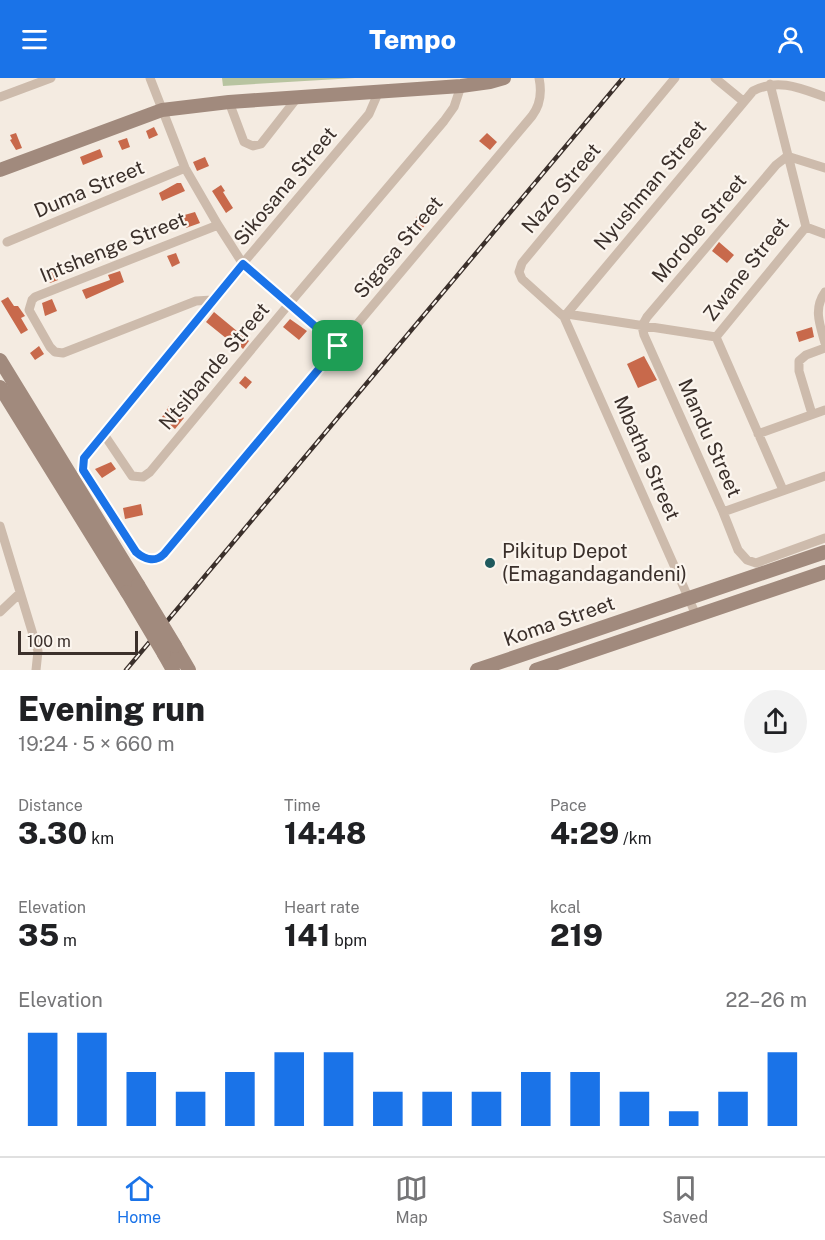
<!DOCTYPE html>
<meta charset="utf-8">
<style>
:root{--surface:#fff;--page:#f2f2f2;--text:#202124;--muted:#757577;--line:#e0e0e0;--accent:#1a73e8}
body{margin:0;font-family:"Public Sans",sans-serif;background:var(--page);color:var(--text);height:100vh;display:flex;flex-direction:column;font-size:22px;white-space:nowrap}
*{box-sizing:border-box;margin:0}
p{font-size:20px;color:var(--muted)}
.icon{flex:none;width:33px;height:33px;fill:none;stroke:currentColor;stroke-width:2;stroke-linecap:round;stroke-linejoin:round}
.map{position:relative;height:592px;overflow:hidden}
.side{display:flex;flex-direction:column;background:var(--surface);flex:1}
.side>*{flex:none}
.scale{position:absolute;left:18px;bottom:15px;width:120px;box-sizing:border-box;padding-left:6px;border:3px solid #3b302b;border-top:0;font-size:16px;line-height:21px;white-space:nowrap;color:#3b302b;-webkit-text-stroke:4px #fbf5ee;paint-order:stroke}
.pin{position:absolute;display:grid;place-items:center;width:51px;height:51px;color:#fff;margin:-26px;border-radius:12px;box-shadow:0 3px 9px #0006}
.round{display:grid;place-items:center;flex:none;width:63px;height:63px;border-radius:32px;background:var(--page)}
.headline{display:flex;align-items:center;justify-content:space-between;height:102px;padding:0 18px}
h1{font-size:33px;font-weight:800;line-height:45px}
.stats{display:grid;grid-template-columns:repeat(3,1fr);gap:9px;height:102px;padding:6px 18px}
.stats div{display:grid;align-content:center}
.stats b{font-size:30px;font-weight:800}
.stats small{font-size:16px;font-weight:400}
.stats p{font-size:16px}
.chart{height:168px;padding:12px 18px}
.chart p{display:flex;justify-content:space-between}
.chart svg{width:100%;height:108px;margin-top:6px;stroke:var(--accent);stroke-width:6}
header{display:flex;justify-content:space-between;align-items:center;height:78px;padding:0 18px;background:var(--accent);color:#fff;font-size:27px;font-weight:800}
.dock{display:flex;justify-content:space-around;align-items:center;height:84px;border-top:2px solid var(--line);background:var(--surface);font-size:16px;color:var(--muted)}
.dock a{display:grid;justify-items:center;gap:3px}
.dock .on{color:var(--accent)}
.map>svg:first-child{display:block}
.green{fill:#b8c4a0}
.building{fill:#c8694b}
.lines{fill:none;stroke-linecap:round;stroke-linejoin:round}
.street{stroke:#cdbbac;stroke-width:9}
.secondary{stroke:#a18a7d;stroke-width:14}
.rail-casing{stroke:#3b302b;stroke-width:4.5}
.rail{stroke:#fbf5ee;stroke-width:2;stroke-dasharray:7;stroke-linecap:butt}
.secondary-bridge{stroke:#a18a7d;stroke-width:14}
.route-casing{stroke:#fff;stroke-width:12}
.route{stroke:#1a73e8;stroke-width:8}
.poi-dot{fill:#1f5a5e;stroke:#fbf5ee;stroke-width:2}
.labels{text-anchor:middle;stroke-width:4.5;stroke-linejoin:round;paint-order:stroke}
.street-label{font-size:20px;fill:#3b302b;stroke:#fbf5ee}
.poi-label{font-size:20px;fill:#3b302b;stroke:#fbf5ee;text-anchor:start}
</style>
<header><svg class="icon" aria-label="menu" viewBox="0 0 24 24"><path d="M4 6h16M4 12h16M4 18h16"/></svg>Tempo<svg class="icon" aria-label="person" viewBox="0 0 24 24"><circle cx="12" cy="8" r="4"/><path d="M4 21q1-7 8-7t8 7"/></svg></header>
<div class="map">
<svg width="825" height="592" viewBox="0 0 825 592">
<rect width="100%" height="100%" fill="#f4ebe1"/>
<!-- green -->
<path class="green" d="M 222,0 L 355,0 L 223,8 Z"/>
<!-- building -->
<path class="building" d="M 154,49 L 158,57 L 149,61 L 146,53 Z
M 16,55 L 22,70 L 16,72 L 10,62 L 12,61 L 10,57 Z
M 487,55 L 497,64 L 490,72 L 479,63 Z
M 127,60 L 130,69 L 122,72 L 118,63 Z
M 100,71 L 103,79 L 83,87 L 80,79 Z
M 205,79 L 209,88 L 197,93 L 193,84 Z
M 177,105 L 181,105 L 185,113 L 162,123 L 159,115 Z
M 221,107 L 225,113 L 223,114 L 233,130 L 226,135 L 212,113 Z
M 195,134 L 200,145 L 186,150 L 181,138 Z
M 419,136 L 428,143 L 422,151 L 413,143 Z
M 719,164 L 734,177 L 727,185 L 712,173 Z
M 176,175 L 180,185 L 172,189 L 167,178 Z
M 50,189 L 51,191 L 53,190 L 58,202 L 50,205 L 44,192 Z
M 120,193 L 124,204 L 86,221 L 82,212 L 110,202 L 108,197 Z
M 8,219 L 14,228 L 18,228 L 25,238 L 21,240 L 28,252 L 21,256 L 1,223 Z
M 52,221 L 57,233 L 45,238 L 42,225 Z
M 214,234 L 249,263 L 243,271 L 239,267 L 237,269 L 206,244 Z
M 290,241 L 307,253 L 299,262 L 283,249 Z
M 812,249 L 814,259 L 799,264 L 796,254 Z
M 39,268 L 44,276 L 35,282 L 30,275 Z
M 644,278 L 657,302 L 638,310 L 627,286 Z
M 245,298 L 252,304 L 246,311 L 239,305 Z
M 169,328 L 184,340 L 175,351 L 162,339 Z
M 111,384 L 116,391 L 102,400 L 95,391 Z
M 141,426 L 143,437 L 125,441 L 123,430 Z"/>
<g class="lines">
<!-- street -->
<path class="street" d="M 150,0 L 185,90 L 218,147 L 243,186 L 338,268
M 675,0 L 522,185 L 519,194 L 522,201 L 564,239 L 696,537
M 715,0 L 743,23
M 770,6 L 806,149
M 379,13 L 369,36 L 212,222 L 84,380 L 83,392 L 136,474 C 144,481 154,485 164,476 L 532,38 C 541,26 542,14 539,0
M 0,19 L 51,0
M 229,24 L 244,64 L 253,68 L 261,66 L 297,20
M 825,90 L 790,79 L 785,80 L 776,87 L 647,239 L 642,248 L 644,257 L 723,434 L 738,472 L 747,482 L 756,485 L 825,460
M 806,149 L 825,156
M 7,164 L 185,90
M 825,214 C 813,231 820,247 825,265
M 212,222 L 196,223 L 63,275 L 55,274 L 50,269 L 29,232 L 32,222 L 35,219 L 218,147
M 567,236 L 716,259
M 564,239 L 753,13 C 778,0 800,10 825,19
M 716,259 L 783,412
M 716,259 L 806,149
M 812,336 L 799,293 L 799,283 L 806,277 L 825,270
M 103,355 L 132,398 L 143,399 L 150,394 L 289,226 L 444,43 L 454,29 L 461,8
M 758,356 L 825,332
M 723,434 L 825,398
M 0,448 L 38,573 L 36,592
M 0,534 L 19,516"/>
<!-- secondary -->
<path class="secondary" d="M 0,92 L 162,32 L 229,24 L 461,8 L 490,4 L 504,0
M 0,282 L 138,507
M 0,309 L 127,514
M 175,568 L 189,592
M 164,576 L 173,592
M 477,592 L 825,474
M 536,592 L 825,494"/>
<!-- rail casing -->
<g class="rail-casing">
<path id="rail" d="M 126,592 L 623,0"/>
</g>
<!-- rail -->
<use href="#rail" class="rail"/>
<!-- secondary-bridge -->
<path class="secondary-bridge" d="M 138,507 L 175,568
M 127,514 L 164,576"/>
</g>
<g class="lines">
<!-- route casing -->
<g class="route-casing">
<path id="route" d="M 243,186 L 338,268 L 164,476 C 155,485 144,481 136,474 L 83,392 L 84,380 Z"/>
</g>
<!-- route -->
<use href="#route" class="route"/>
</g>
<!-- markers -->
<circle class="poi-dot" cx="490" cy="485" r="6"/>
<g class="labels">
<!-- street labels -->
<g class="street-label">
<text transform="translate(650 107) rotate(-50)" y="7">Nyushman Street</text>
<text transform="translate(285 108) rotate(-50)" y="7">Sikosana Street</text>
<text transform="translate(561 110) rotate(-50)" y="7">Nazo Street</text>
<text transform="translate(89 111) rotate(-23)" y="7">Duma Street</text>
<text transform="translate(699 150) rotate(-50)" y="7">Morobe Street</text>
<text transform="translate(113 169) rotate(-22)" y="7">Intshenge Street</text>
<text transform="translate(398 169) rotate(-50)" y="7">Sigasa Street</text>
<text transform="translate(746 191) rotate(-52)" y="7">Zwane Street</text>
<text transform="translate(214 288) rotate(-50)" y="7">Ntsibande Street</text>
<text transform="translate(710 360) rotate(66)" y="7">Mandu Street</text>
<text transform="translate(647 380) rotate(66)" y="7">Mbatha Street</text>
<text transform="translate(559 543) rotate(-19)" y="7">Koma Street</text>
</g>
<!-- poi labels -->
<g class="poi-label">
<text x="502" y="480">Pikitup Depot<tspan x="502" dy="23">(Emagandagandeni)</tspan></text>
</g>
</g>
</svg>
<div class="scale">100 m</div>
<div class="pin" style="left:338px;top:268px;background:#1e9e55"><svg class="icon" aria-label="arrive" viewBox="0 0 24 24"><path d="M6 21V4h12l-3 4 3 4H6"/></svg></div>
</div>
<section class="side">
<div class="headline"><div><h1>Evening run</h1><p>19:24 · 5 × 660 m</p></div><a class="round"><svg class="icon" aria-label="share" viewBox="0 0 24 24"><path d="M12 15V3M7 8l5-5 5 5M5 13v7h14v-7"/></svg></a></div>
<div class="stats">
<div><p>Distance</p><b>3.30<small> km</small></b></div>
<div><p>Time</p><b>14:48</b></div>
<div><p>Pace</p><b>4:29<small> /km</small></b></div>
</div>
<div class="stats">
<div><p>Elevation</p><b>35<small> m</small></b></div>
<div><p>Heart rate</p><b>141<small> bpm</small></b></div>
<div><p>kcal</p><b>219</b></div>
</div>
<div class="chart"><p><span>Elevation</span>22–26 m</p>
<svg viewBox="0 0 160 44" preserveAspectRatio="none"><path d="M5 44V6M15 44V6M25 44V22M35 44V30M45 44V22M55 44V14M65 44V14M75 44V30M85 44V30M95 44V30M105 44V22M115 44V22M125 44V30M135 44V38M145 44V30M155 44V14"/></svg>
</div>
</section>
<nav class="dock">
<a class="on"><svg class="icon" aria-label="home" viewBox="0 0 24 24"><path d="M3 11l9-7 9 7M6 9v11h12V9"/></svg>Home</a>
<a><svg class="icon" aria-label="map" viewBox="0 0 24 24"><path d="M3 6l6-2 6 2 6-2v14l-6 2-6-2-6 2zM9 4v14M15 6v14"/></svg>Map</a>
<a><svg class="icon" aria-label="saved" viewBox="0 0 24 24"><path d="M7 4h10v16l-5-4-5 4z"/></svg>Saved</a>
</nav>
